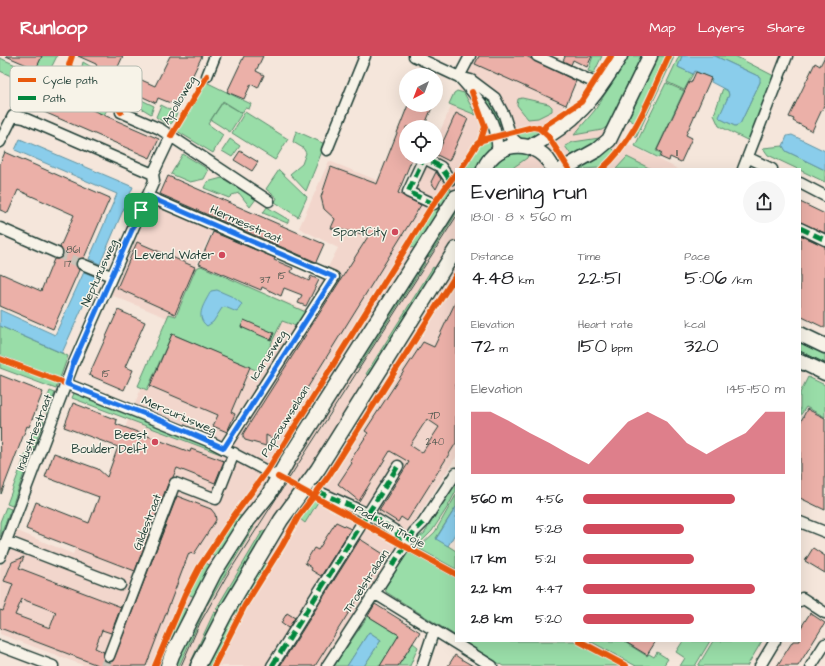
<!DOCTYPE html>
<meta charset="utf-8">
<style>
:root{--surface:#fff;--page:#f6f6f6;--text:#202124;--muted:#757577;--accent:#d1495b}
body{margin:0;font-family:"Architects Daughter",sans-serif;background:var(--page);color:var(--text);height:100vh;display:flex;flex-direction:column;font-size:15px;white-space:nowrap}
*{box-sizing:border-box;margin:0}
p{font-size:13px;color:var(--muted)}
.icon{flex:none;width:22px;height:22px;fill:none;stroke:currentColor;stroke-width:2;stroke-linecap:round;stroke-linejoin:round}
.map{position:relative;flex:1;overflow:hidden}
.sheet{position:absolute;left:455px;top:112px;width:346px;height:474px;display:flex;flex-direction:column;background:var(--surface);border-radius:0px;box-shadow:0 4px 16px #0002}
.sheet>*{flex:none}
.needle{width:26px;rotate:222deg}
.controls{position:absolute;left:399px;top:12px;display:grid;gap:8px}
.controls a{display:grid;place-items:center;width:44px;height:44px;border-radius:50%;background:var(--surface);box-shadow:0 4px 16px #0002;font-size:20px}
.pin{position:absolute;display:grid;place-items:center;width:34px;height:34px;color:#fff;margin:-17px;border-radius:8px;box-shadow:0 2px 6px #0006}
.round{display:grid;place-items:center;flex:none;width:42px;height:42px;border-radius:21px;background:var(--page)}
.summary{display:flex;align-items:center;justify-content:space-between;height:68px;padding:0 16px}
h1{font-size:22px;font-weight:600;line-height:30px}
.figures{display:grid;grid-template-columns:repeat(3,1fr);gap:6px;height:68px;padding:4px 16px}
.figures div{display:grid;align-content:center}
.figures b{font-size:20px;font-weight:600}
.figures small{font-size:11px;font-weight:400}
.figures p{font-size:11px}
.chart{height:112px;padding:8px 16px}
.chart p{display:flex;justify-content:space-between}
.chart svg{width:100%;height:72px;margin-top:4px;fill:var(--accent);opacity:.7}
ul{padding:0 16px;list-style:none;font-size:13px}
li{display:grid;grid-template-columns:64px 48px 1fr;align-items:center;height:30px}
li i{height:10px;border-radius:5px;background:var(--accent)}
header{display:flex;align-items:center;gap:24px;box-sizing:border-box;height:56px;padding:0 20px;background:var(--accent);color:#fff}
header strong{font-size:19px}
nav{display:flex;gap:22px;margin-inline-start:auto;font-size:14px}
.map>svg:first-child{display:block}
.built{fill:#f2d6cc}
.green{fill:#99dda8;stroke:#5c8d6e}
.water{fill:#8acdeb;stroke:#5f93a2}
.building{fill:#ebb0a8;stroke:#1f3d34;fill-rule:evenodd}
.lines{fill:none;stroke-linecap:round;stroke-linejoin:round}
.street-tunnel{stroke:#cac4ba;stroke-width:10;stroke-dasharray:10 5;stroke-linecap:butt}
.street-casing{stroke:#1f3d34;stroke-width:13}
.secondary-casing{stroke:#1f3d34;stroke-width:17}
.street{stroke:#f7f3e8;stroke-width:10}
.secondary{stroke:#f7f3e8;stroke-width:14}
.tram{stroke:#1f3d34;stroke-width:1}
.quiet{stroke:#00873e;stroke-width:5;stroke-dasharray:10 5;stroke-linecap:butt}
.cycleway-casing{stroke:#f7f3e8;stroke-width:8}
.cycleway{stroke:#e8590c;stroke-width:6}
.route-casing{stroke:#fff;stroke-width:8}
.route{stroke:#1a73e8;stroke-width:5}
.poi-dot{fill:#d1495b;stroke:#f7f3e8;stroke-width:1.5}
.labels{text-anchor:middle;stroke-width:3;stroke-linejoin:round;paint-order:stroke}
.number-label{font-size:10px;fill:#525a51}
.street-label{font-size:12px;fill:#1f3d34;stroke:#f7f3e8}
.poi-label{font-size:12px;fill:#1f3d34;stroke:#f7f3e8;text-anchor:end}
.key{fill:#f7f3e8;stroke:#b6bcb2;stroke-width:1}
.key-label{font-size:11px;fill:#1f3d34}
</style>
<header>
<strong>Runloop</strong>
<nav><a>Map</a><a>Layers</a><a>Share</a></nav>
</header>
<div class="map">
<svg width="825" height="610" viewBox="0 0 825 610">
<rect width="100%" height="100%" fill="#f5e6db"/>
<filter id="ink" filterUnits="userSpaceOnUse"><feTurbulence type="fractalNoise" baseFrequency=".025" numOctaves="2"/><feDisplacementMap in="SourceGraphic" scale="8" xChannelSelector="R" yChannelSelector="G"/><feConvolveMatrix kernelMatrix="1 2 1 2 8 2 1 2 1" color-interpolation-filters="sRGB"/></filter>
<g filter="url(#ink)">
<!-- built -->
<path class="built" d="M 474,0 L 505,0 L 572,32 L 562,55 L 678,113 L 456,113 L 456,401 L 322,610 L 85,610 L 0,578 L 0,512 L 15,474 L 73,498 L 86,464 L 89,465 L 130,359 L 170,263 L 111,239 L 152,148 L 213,173 L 196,209 L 306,254 L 338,192 L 299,172 L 329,105 L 404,135 L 428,101 L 436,101 L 436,84 Z"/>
<!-- green -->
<path class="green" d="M 42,0 L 57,0 L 51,12 L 42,15 L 36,13 Z
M 593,0 L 602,0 L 594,17 L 588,15 Z
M 629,0 L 647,0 L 608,70 L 602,74 L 574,79 L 595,54 Z
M 658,0 L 666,0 L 635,67 L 627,62 Z
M 671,0 L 674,1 L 636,82 L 636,75 Z
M 679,0 L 682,0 L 678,11 L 693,18 L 684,34 L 667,26 Z
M 715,0 L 735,0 L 774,20 L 749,85 L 719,70 L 714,59 L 723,32 L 728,35 L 729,39 L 720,60 L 721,63 L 735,70 L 740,68 L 760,26 L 758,20 Z
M 0,2 L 27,14 L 22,25 L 0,15 Z
M 83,6 L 93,12 L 94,18 L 92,22 L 83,17 L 82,10 Z
M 41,19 L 88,38 L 91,34 L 111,46 L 104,59 L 36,30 Z
M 466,25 L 491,44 L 503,67 L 496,69 Z
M 206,26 L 251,48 L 249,53 L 245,52 L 242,57 L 223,45 L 208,68 L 223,79 L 213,97 L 177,75 Z
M 666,27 L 684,35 L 656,95 L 661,97 L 659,102 L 635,90 Z
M 117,32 L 154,50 L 151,58 L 115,36 Z
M 457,35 L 464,37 L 476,59 L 449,48 L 454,37 Z
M 522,42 L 549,48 L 552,51 L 552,55 L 538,62 L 528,63 L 517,49 L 518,43 Z
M 223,46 L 242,57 L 230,76 L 211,64 Z
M 161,49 L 177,57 L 172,67 L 168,69 L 156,61 Z
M 245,56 L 288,83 L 275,104 L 232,77 Z
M 532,74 L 542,77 L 524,86 L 515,78 Z
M 296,75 L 325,88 L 306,135 L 290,118 L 302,108 L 306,97 L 303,92 L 293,86 Z
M 606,81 L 574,103 L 565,90 L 573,86 Z
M 230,83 L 240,90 L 232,101 L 222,95 Z
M 494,83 L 495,88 L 481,113 L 464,113 C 473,99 476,87 494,83 Z
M 609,89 L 616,96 L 600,112 L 581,113 L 578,109 Z
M 783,90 L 786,95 L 825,114 L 825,126 L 768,99 L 763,92 Z
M 515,96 L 528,99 L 527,102 L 511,113 L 491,113 L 500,102 Z
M 183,98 L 206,112 L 208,115 L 204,123 L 190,126 L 171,118 Z
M 627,101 L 651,113 L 616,113 Z
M 279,114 L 307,141 L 298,161 L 275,146 L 277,142 L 266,133 Z
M 222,122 L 256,143 L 250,151 L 239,137 L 232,139 L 229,142 L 204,132 L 207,126 Z
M 450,132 L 454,138 L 418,195 L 410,190 L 435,150 Z
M 456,145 L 456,158 L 429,201 L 422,197 Z
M 267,151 L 289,164 L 287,167 L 263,157 Z
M 418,202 L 425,207 L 358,312 L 358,305 Z
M 201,210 L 308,257 L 299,271 L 282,265 L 258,315 L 172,278 L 147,334 L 138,330 L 169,258 L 176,260 L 196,212 Z
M 433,211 L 440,215 L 371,321 L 366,318 Z
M 0,270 L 68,300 L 60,322 L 0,299 Z
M 800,282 L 825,294 L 825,315 L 800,303 Z
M 0,306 L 58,327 L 56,333 L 0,312 Z
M 808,321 L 825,329 L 825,361 L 806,351 L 800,360 L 800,337 Z
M 50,335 L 55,337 L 47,357 L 42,355 Z
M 75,335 L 224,396 L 223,399 L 72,342 Z
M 39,363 L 44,365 L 26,412 L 21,411 Z
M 20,413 L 25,415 L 12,450 L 7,448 Z
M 456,426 L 456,435 L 447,452 L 432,475 L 416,491 L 413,489 L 418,481 L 424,478 Z
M 456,439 L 456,451 L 436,482 L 456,495 L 456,513 L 418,492 L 435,476 Z
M 314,444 L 318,446 L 305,467 L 300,463 Z
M 6,451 L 11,453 L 0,481 L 0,466 Z
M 238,458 L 242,461 L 216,502 L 212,499 Z
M 249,466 L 254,471 L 207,549 L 200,545 Z
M 263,474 L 271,478 L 224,556 L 216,553 Z
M 408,496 L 456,522 L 456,580 L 386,536 L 385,532 Z
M 206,507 L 211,510 L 195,537 L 197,542 L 188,538 Z
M 264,507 L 267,509 L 236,558 L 234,558 L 233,556 Z
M 199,548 L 206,551 L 179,610 L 175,610 Z
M 183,552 L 186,553 L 173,582 L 170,580 Z
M 214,556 L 222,559 L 196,610 L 189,610 Z
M 227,560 L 234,564 L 210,610 L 205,610 Z
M 368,560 L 399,579 L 380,610 L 364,610 L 381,584 L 369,576 L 347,610 L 334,610 Z
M 463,585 L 574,585 L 620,610 L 503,610 Z
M 590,585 L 623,585 L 647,600 L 649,598 L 654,601 L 657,596 L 668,603 L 663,610 L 636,610 Z
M 683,585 L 710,585 L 695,610 L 680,610 L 685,602 L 676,596 Z
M 713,585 L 762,585 L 747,610 L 698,610 Z
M 413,587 L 418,591 L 410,610 L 398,610 Z"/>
<!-- water -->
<path class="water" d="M 682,0 L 715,0 L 760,21 L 760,26 L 740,68 L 735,70 L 721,63 L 719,61 L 729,39 L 728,35 L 711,26 L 712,23 L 695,15 L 693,18 L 678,11 Z
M 792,79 L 825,95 L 825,114 L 786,95 L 783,90 L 787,80 Z
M 20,83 L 133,131 L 100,208 L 89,203 L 117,138 L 15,94 Z
M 84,216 L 96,221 L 62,297 L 0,270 L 0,254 L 55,279 Z
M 217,234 L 233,241 L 242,248 L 237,256 L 225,251 L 222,252 L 213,266 L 207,270 C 194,260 205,247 211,235 Z
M 456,451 L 456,476 L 448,490 L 436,483 Z
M 369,576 L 381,584 L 364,610 L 347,610 Z"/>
<!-- building -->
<path class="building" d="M 6,0 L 42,0 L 36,13 Z
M 78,0 L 123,0 L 117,13 L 155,30 L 170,0 L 202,0 L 178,50 L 158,42 L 156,47 L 110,26 L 112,23 L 99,17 L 96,8 Z
M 244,0 L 263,0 L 256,15 L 264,19 L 258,32 L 251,28 L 244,43 L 227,36 Z
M 479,0 L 526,0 L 576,25 L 566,49 L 475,8 Z
M 564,0 L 592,0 L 587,11 L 573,4 L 571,9 L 563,5 L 565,1 Z
M 825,0 L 825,47 L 812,75 L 793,65 L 794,63 L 789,61 L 815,7 L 820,10 Z
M 696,16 L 711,22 L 686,79 L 692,82 L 681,106 L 670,101 L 669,105 L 660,101 L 662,97 L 657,94 L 689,26 L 691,27 Z
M 37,30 L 159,83 L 150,102 L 28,49 Z
M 408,49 L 433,49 L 424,71 L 406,71 L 406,101 L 412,101 L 412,103 L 398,137 L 421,149 L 275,384 L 266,379 L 266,390 L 245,384 L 243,381 L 243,378 L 369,179 L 331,172 L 335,163 L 324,153 L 321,141 L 331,111 L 377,128 Z
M 456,57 L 468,63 L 449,105 L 437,99 Z
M 240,95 L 258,106 L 252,115 L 234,104 Z
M 5,96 L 110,142 L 84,202 L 78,203 L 76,205 L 76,209 L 79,214 L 53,273 L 0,250 L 0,217 L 41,235 L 54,203 L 58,203 L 63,200 L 63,196 L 60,191 L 74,159 L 18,134 L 8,157 L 0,154 L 0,108 Z
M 436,116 L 441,123 L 436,133 L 431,126 Z
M 168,120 L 324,188 L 316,206 L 160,138 Z
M 800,146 L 825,158 L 825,177 L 800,166 Z
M 213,176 L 275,202 L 274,204 L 293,212 L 291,216 L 309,225 L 311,220 L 319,224 L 306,250 L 298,247 L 302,239 L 284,232 L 281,240 L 262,231 L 261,234 L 199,208 Z
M 800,179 L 825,190 L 825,272 L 800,260 Z
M 137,186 L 195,211 L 175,258 L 117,232 Z
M 456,245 L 456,387 L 407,465 L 401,461 L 398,466 L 379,454 L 409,406 L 390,395 L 359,445 L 338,428 L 352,407 L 350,405 L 368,377 L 365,375 L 423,286 L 434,291 ZM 427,363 L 439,371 L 422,397 L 410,389 Z
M 118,254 L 145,266 L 125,311 L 133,314 L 124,334 L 89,319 Z
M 244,264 L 274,277 L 271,284 L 241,271 Z
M 172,278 L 250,311 L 231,356 L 235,358 L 227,376 L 213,370 L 218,359 L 150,330 Z
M 0,319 L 43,336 L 29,371 L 27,370 L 1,438 Z
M 73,347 L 117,364 L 116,368 L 190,396 L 191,393 L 224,405 L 215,427 L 177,412 L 173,421 L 169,425 L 135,515 L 26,473 L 36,446 L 89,467 L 99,441 L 45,421 L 54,397 L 98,413 L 107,421 L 118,391 L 64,371 Z
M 807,353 L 825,362 L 825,454 L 800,442 L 800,367 Z
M 177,440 L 211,453 L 215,458 L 216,464 L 194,498 L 189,497 L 146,610 L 100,610 L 0,572 L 0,554 L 3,555 L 13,528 L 4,525 L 12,506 L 24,501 L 19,512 L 121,551 L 111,577 L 102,574 L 95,592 L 104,596 L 103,601 L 104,604 L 110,606 L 113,605 ZM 22,543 L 56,556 L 50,572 L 15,559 Z
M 336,466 L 351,473 L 321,520 L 311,514 L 312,512 L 305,507 L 314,492 L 318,494 Z
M 360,483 L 385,499 L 315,610 L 280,610 Z
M 813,492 L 825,500 L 825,517 L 805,505 Z
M 375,548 L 420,576 L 398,610 L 380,610 L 399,579 L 368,560 Z
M 287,557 L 295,562 L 288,572 L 281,567 Z
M 810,557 L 825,567 L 798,610 L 777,610 L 793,585 L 800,585 L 800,573 Z
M 624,585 L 656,585 L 647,599 Z
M 455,599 L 461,603 L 473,610 L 448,610 Z"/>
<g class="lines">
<!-- street-tunnel -->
<path class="street-tunnel" d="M 57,197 L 82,208
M 105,610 L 109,600"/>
<!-- street casing -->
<g class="street-casing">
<path id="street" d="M 414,0 L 459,21 L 471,24 L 495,42 L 504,59 L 511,81 L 520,89
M 537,0 L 602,30
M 207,20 L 215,0
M 459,21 C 478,42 500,65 497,96
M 459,21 L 470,0
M 121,56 L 160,73 L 269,145
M 0,86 L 13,60 L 24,62 L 153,118
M 327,94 L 365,0
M 749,102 L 772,113
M 743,113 L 787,0
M 153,118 L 171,80
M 800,127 L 825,140
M 147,140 L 334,221 L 224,392
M 434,148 L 408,136 L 424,102 L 441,111 L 450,124
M 0,172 L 57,197
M 800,172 L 825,184
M 82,208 L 111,220
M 67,328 L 211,386 L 278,421
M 317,435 L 368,458 L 397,476 L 398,482 L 405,490
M 800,466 L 825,476
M 6,485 L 120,529
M 0,501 L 73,309 L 154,125 L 153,118
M 374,537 L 492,610
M 800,545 L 802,542 L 825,557
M 0,590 L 53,610
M 109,600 L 175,427 L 216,443 L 234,397
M 272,610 L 398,410
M 327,610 L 414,476 L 423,467 L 456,417
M 422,610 L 434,574
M 760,610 L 775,585
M 811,610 L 825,588"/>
</g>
<!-- secondary casing -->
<g class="secondary-casing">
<path id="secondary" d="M 530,91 C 576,65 593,45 620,0
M 484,113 C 497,82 540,82 553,113
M 563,113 L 597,94 L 609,84 L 650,0
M 800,278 L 825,290
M 800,305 L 825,317
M 168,610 L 172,599 L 214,517 L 245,468 L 269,438 L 288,404 L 456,141
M 198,610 L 225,558 L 281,464 L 318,413 L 456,193"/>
</g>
<!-- street -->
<use href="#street" class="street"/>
<!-- secondary -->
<use href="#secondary" class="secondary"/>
<!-- tram -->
<path class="tram" d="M 800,295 L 825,307
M 181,610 L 200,567 L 226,521 L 456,161"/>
<!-- quiet -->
<path class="quiet" d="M 434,148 L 408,136 L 424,102 L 441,111 L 450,124
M 800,172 L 825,184
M 317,435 L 368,458 L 397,476 L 398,482 L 402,487
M 392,510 L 414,476 L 423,467
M 272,610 L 398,410"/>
<!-- cycleway casing -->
<g class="cycleway-casing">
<path id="cycleway" d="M 72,0 L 69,9 L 72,15 L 109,39 L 121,56
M 472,36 L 485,71 L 480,86
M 543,74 L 547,68 L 581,46 L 611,0
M 171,80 L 207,20
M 461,113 L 477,88 L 482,84 L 533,71 L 539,72 L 548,80 L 569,113
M 602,113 C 636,83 650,40 669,0
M 0,303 L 67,328
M 278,421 L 456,518
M 579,585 L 626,610
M 155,610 L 185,539 L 199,512 L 233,461 L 267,415 L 430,153 L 456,117
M 214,610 L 245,549 L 282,490 L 298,461 L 328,421 L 456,219"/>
</g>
<!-- cycleway -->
<use href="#cycleway" class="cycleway"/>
</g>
</g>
<g class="lines" filter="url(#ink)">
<!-- route casing -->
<g class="route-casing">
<path id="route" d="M 147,140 L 334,221 L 224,392 L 163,365 L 67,328 L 73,308 Z"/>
</g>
<!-- route -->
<use href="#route" class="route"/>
</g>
<!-- markers -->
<g class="poi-dot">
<circle cx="395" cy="176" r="4"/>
<circle cx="222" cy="199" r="4"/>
<circle cx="155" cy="386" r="4"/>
</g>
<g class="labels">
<!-- number labels -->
<g class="number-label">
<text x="677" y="100">11</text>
<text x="73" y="197">861</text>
<text x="68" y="211">17</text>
<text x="282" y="223">15</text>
<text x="265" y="227">37</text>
<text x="106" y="321">15</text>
<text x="434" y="363">7D</text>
<text x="435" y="389">240</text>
</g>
<!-- street labels -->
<g class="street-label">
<text transform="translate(179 44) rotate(-59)" y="4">Apolloweg</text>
<text transform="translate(246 168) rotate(24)" y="4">Hermesstraat</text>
<text transform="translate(99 217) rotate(-66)" y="4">Neptunusweg</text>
<text transform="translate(268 299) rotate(-57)" y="4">Icarusweg</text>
<text transform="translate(179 359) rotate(23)" y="4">Mercuriusweg</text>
<text transform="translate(285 365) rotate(-58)" y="4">Papsouwselaan</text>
<text transform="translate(34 376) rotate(-69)" y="4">Industriestraat</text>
<text transform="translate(147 466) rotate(-69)" y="4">Gildestraat</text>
<text transform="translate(390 470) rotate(28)" y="4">Pad van Troje</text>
<text transform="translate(366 525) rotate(-57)" y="4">Troelstralaan</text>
</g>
<!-- poi labels -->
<g class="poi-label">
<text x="387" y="180">SportCity</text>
<text x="214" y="203">Levend Water</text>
<text x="147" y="383">Beest<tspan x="147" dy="14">Boulder Delft</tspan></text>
</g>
</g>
<!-- legend -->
<rect x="10" y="10" width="132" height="46" rx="6" class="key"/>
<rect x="18" y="22" width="18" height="4" fill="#e8590c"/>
<rect x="18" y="40" width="18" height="4" fill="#00873e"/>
<g class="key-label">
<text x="43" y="28">Cycle path</text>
<text x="43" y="46">Path</text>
</g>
</svg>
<div class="controls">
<a><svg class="needle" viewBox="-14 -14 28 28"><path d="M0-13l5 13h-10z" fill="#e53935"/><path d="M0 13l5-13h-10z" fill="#757577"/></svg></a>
<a><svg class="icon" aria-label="locate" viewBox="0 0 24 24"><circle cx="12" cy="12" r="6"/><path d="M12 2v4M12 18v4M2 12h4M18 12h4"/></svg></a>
</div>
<div class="pin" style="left:141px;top:154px;background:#1e9e55"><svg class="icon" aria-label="arrive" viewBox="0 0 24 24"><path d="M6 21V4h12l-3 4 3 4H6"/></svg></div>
<section class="sheet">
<div class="summary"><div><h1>Evening run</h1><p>18:01 · 8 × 560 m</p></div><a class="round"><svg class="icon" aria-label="share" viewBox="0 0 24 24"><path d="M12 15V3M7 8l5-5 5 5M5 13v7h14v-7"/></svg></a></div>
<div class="figures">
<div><p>Distance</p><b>4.48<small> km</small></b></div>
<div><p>Time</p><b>22:51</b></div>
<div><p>Pace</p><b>5:06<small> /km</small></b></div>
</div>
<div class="figures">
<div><p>Elevation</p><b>72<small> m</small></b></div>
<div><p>Heart rate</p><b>150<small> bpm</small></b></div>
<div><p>kcal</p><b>320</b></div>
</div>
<div class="chart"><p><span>Elevation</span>145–150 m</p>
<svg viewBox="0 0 160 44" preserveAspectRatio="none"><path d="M0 44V6L10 6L20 12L30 19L40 25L50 32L60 38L70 25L80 12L90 6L100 12L110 25L120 32L130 25L140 19L150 6L160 6V44z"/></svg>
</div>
<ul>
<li><b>560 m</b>4:56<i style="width:75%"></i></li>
<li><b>1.1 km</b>5:28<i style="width:50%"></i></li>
<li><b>1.7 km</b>5:21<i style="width:55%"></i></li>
<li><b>2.2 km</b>4:47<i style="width:85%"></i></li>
<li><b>2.8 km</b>5:20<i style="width:55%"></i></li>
</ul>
</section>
</div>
